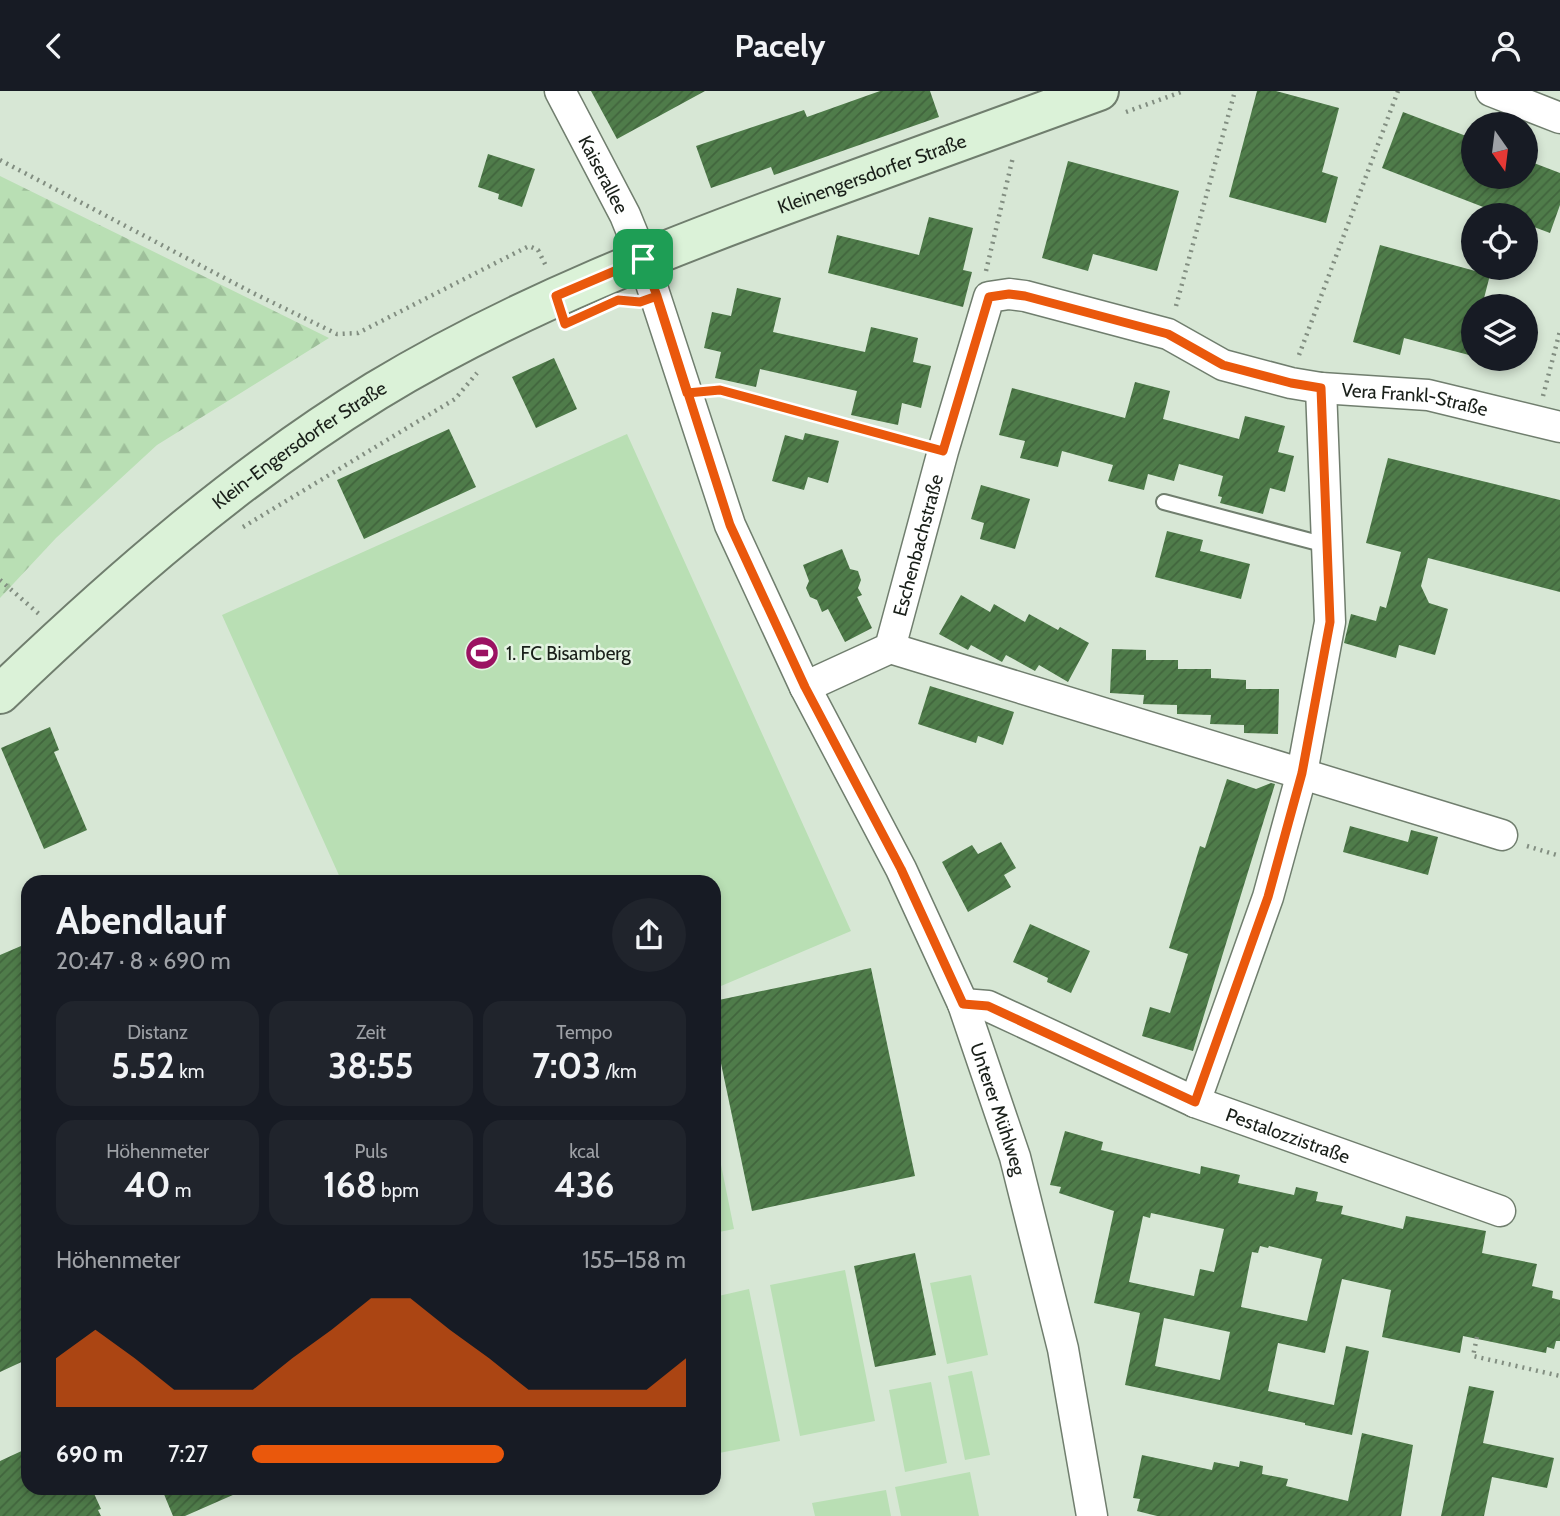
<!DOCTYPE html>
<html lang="de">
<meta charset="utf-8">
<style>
:root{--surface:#171b24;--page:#20242c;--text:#f1f3f6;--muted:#9ea1a6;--accent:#ea580c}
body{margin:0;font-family:Cabin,sans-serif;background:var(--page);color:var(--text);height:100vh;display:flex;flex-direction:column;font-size:26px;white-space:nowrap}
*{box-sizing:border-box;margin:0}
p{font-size:23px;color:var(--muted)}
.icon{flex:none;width:38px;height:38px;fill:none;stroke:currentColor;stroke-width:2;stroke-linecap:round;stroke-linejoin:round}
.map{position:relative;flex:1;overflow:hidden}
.details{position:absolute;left:21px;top:784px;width:700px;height:620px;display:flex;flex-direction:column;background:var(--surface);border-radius:21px;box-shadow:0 4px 10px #0003}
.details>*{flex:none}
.needle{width:46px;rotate:166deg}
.tools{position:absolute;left:1461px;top:21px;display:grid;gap:14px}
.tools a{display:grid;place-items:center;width:77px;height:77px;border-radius:50%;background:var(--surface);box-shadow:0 4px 10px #0003;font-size:35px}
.pin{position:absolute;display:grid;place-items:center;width:60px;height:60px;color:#fff;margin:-30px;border-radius:14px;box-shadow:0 4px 10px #0006}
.round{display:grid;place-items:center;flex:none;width:74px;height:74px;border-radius:37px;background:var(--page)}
.summary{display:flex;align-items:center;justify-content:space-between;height:119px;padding:0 35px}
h1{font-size:38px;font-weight:700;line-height:52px}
.figures{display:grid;grid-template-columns:repeat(3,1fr);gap:10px;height:119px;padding:7px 35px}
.figures div{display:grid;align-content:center;border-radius:18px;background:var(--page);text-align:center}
.figures b{font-size:35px;font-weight:700}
.figures small{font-size:19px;font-weight:400}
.figures p{font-size:19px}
.chart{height:196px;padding:14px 35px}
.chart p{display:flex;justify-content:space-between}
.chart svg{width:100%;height:126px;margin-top:7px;fill:var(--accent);opacity:.7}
ul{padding:0 35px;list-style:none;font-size:23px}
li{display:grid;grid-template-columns:112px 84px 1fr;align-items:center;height:52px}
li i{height:18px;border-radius:9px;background:var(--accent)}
header{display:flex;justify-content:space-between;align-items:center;height:91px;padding:0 35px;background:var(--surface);font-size:32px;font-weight:700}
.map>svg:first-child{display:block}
.green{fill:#b9dfb4}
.forest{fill:url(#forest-firs)}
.building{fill:url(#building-hatch);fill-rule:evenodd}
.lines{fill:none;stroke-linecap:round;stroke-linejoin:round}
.lane-casing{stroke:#707e6e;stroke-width:18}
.street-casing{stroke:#707e6e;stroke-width:33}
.secondary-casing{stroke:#707e6e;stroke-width:42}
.path{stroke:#828e81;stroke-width:4.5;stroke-dasharray:2 5;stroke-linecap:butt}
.lane{stroke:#fff;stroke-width:14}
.street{stroke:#fff;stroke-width:30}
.secondary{stroke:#dbf2d8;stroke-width:38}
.route-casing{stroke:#fff;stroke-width:14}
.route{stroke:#ea580c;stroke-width:9}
.labels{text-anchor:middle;stroke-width:5;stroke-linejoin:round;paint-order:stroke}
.street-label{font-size:19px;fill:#191f19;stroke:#e4f4e2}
.poi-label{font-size:19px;fill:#191f19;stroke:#e4f4e2;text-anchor:start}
</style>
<header><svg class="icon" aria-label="back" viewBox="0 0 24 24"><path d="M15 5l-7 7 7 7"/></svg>Pacely<svg class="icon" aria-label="person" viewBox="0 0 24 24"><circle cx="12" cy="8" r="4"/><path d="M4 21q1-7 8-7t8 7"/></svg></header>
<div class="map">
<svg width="1560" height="1425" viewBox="0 0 1560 1425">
<defs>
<pattern id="forest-firs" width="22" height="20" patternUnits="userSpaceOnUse" patternTransform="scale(1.75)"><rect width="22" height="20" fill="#b9dfb4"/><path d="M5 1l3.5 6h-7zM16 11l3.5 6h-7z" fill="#9ebf9a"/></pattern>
<pattern id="building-hatch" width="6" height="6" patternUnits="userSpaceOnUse" patternTransform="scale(1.75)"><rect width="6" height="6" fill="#4f7c4a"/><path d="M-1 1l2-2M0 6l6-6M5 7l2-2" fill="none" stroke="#41653d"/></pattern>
</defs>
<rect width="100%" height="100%" fill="#d7e7d5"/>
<!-- green -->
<path class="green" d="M 627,343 L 851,840 L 714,898 L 714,791 L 342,791 L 222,524 Z
M 714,1039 L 734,1138 L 714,1142 Z
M 845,1179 L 875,1330 L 800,1345 L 770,1194 Z
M 971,1184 L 988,1264 L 947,1273 L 930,1192 Z
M 749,1198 L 780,1350 L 714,1363 L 714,1206 Z
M 972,1280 L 990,1364 L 965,1369 L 948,1285 Z
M 931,1291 L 947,1372 L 905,1381 L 889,1299 Z
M 970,1381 L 979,1425 L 901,1425 L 895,1396 Z
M 886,1399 L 891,1425 L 815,1425 L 812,1412 Z"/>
<!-- forest -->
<path class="forest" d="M 0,85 L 329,247 L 157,354 L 56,447 L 0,507 Z"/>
<!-- building -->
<path class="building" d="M 591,0 L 705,0 L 617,48 Z
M 880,0 L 930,0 L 939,26 L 774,84 L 771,76 L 711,97 L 696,55 L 804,19 L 807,26 Z
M 1257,0 L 1276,0 L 1339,17 L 1322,81 L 1338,86 L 1326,132 L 1229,106 Z
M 1403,21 L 1474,48 L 1474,86 L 1526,86 L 1526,69 L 1560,82 L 1560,114 L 1550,142 L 1526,133 L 1526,124 L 1504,124 L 1382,77 Z
M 488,63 L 535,78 L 522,116 L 498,108 L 499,103 L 478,96 Z
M 1068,70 L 1179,100 L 1157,180 L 1093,163 L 1088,180 L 1042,167 Z
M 929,126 L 973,137 L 963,179 L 972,181 L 963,216 L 828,182 L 837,144 L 919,164 Z
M 1380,154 L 1490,184 L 1482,215 L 1474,215 L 1474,246 L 1469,264 L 1404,247 L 1400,264 L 1353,251 Z
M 737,197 L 781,207 L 773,241 L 865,261 L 871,236 L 918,247 L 913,271 L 931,275 L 921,317 L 902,312 L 898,334 L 851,324 L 857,300 L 760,278 L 756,296 L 715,287 L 721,261 L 704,257 L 712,221 L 731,225 Z
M 554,267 L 577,318 L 536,337 L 512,286 Z
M 1135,291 L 1170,300 L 1163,328 L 1239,348 L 1245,325 L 1285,335 L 1278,361 L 1294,365 L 1285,401 L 1270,397 L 1263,423 L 1220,412 L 1222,406 L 1218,405 L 1223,385 L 1179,373 L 1174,390 L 1148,383 L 1144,399 L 1108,390 L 1113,374 L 1062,360 L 1058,376 L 1020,367 L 1025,350 L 999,344 L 1012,297 L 1125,327 Z
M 449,338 L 476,396 L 364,448 L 337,389 Z
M 805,342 L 839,350 L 828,392 L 808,386 L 804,399 L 772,390 L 785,344 L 803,349 Z
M 1388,367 L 1560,409 L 1560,501 L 1428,467 L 1421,495 L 1429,512 L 1448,518 L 1435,564 L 1399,554 L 1396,567 L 1344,552 L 1351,523 L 1376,530 L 1380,515 L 1386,517 L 1401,461 L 1366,452 Z
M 981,394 L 1030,408 L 1015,458 L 980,448 L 984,432 L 971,428 Z
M 1167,440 L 1203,449 L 1200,460 L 1250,473 L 1241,508 L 1155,486 Z
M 842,458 L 850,478 L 858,480 L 861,489 L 858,497 L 862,504 L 857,506 L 872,537 L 845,551 L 828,518 L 822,521 L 817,509 L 810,506 L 806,497 L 809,490 L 803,474 Z
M 961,504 L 990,521 L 994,513 L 1025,531 L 1029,523 L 1058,539 L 1060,536 L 1089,552 L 1068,591 L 1039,574 L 1035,580 L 1006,564 L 1002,571 L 971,554 L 968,559 L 939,543 Z
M 1112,558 L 1146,559 L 1146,569 L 1178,569 L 1178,578 L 1211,578 L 1211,587 L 1246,589 L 1246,598 L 1279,598 L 1278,643 L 1244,642 L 1244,634 L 1210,633 L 1211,624 L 1177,623 L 1177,614 L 1143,613 L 1144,604 L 1110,602 Z
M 930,595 L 1014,621 L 1003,654 L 978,645 L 976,652 L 918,633 Z
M 50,636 L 59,659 L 54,661 L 87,739 L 44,758 L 1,657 Z
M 1227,688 L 1256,698 L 1271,692 L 1275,693 L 1193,960 L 1142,945 L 1150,916 L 1170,922 L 1188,863 L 1169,857 L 1200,755 L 1205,757 Z
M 1350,735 L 1408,751 L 1411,739 L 1438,746 L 1428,784 L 1343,761 Z
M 1001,751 L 1016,777 L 1004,784 L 1011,796 L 968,821 L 942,771 L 972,754 L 978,763 Z
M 1030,833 L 1090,860 L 1071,902 L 1047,891 L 1048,887 L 1013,871 Z
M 28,852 L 28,1268 L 0,1281 L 0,864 Z
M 871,877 L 915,1085 L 752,1120 L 714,939 L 714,910 Z
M 1065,1040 L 1103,1051 L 1101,1059 L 1200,1083 L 1201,1075 L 1240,1084 L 1238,1092 L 1294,1104 L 1296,1096 L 1318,1101 L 1316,1110 L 1343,1115 L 1341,1123 L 1403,1138 L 1406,1125 L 1486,1140 L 1482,1162 L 1537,1173 L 1532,1195 L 1553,1200 L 1552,1207 L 1560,1209 L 1560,1250 L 1556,1250 L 1554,1258 L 1547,1256 L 1546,1262 L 1463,1245 L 1460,1262 L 1382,1246 L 1391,1199 L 1342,1188 L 1325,1262 L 1278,1252 L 1268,1300 L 1334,1314 L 1346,1255 L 1369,1260 L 1352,1344 L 1305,1334 L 1305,1332 L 1125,1294 L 1140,1222 L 1094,1212 L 1114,1120 L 1059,1102 L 1061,1096 L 1050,1094 ZM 1151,1122 L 1224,1138 L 1214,1181 L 1200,1178 L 1194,1205 L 1129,1191 L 1143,1125 L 1150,1127 ZM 1260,1155 L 1268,1157 L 1269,1155 L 1322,1168 L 1307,1230 L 1241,1216 L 1252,1161 L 1258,1162 ZM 1164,1227 L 1230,1241 L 1220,1289 L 1155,1275 Z
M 915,1162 L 936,1264 L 875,1276 L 854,1175 Z
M 1469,1295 L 1494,1300 L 1483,1352 L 1554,1367 L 1547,1397 L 1492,1386 L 1484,1425 L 1441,1425 Z
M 1362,1342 L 1413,1354 L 1401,1425 L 1157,1425 L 1137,1420 L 1140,1408 L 1133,1407 L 1142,1364 L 1212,1379 L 1214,1371 L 1239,1376 L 1240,1370 L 1263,1375 L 1262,1383 L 1288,1388 L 1286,1395 L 1348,1410 Z
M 28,1357 L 28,1396 L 91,1396 L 101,1418 L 98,1419 L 101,1425 L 0,1425 L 0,1370 Z
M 161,1396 L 251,1396 L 185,1425 L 173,1425 Z"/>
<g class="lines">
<!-- lane casing -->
<g class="lane-casing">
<path id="lane" d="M 1164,411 L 1326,454"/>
</g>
<!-- street casing -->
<g class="street-casing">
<g id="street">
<path id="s1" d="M 560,0 L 625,124 L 643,168 L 730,434 L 805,596 L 901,778 L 963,913 L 1015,1066 L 1063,1258 L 1092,1425"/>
<path d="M 1491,0 L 1560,27"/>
<path d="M 890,557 L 1502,744"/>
<path id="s2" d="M 805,596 L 890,557 L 943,360 L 989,206 L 1009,203 L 1025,205 L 1168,243 L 1223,274 L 1291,292 L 1321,297 L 1428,304 L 1560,336"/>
<path id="s3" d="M 963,913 L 988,915 L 1195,1011 L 1500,1120"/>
<path d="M 1195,1011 L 1268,806 L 1302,682 L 1330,531 L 1321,297"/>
</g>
</g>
<!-- secondary casing -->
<g class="secondary-casing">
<g id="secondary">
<path id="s4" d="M 0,603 C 117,491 238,385 376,300 C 518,214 674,154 829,98 C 919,65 1009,33 1099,0"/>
</g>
</g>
<!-- path -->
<path class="path" d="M 1126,21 L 1184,0
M 0,69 L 253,202 L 337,243 L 358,242 L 529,155 L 538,159 L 547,177
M 986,180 L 1013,66
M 1176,215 L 1235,0
M 1299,264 L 1398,0
M 714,300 L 720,299 L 915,353
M 1543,305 L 1560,240
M 243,436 L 455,308 L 477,282
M 0,489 L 39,523
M 1527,755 L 1560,765
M 1477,1246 L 1473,1265 L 1560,1285"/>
<!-- lane -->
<use href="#lane" class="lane"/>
<!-- street -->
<use href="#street" class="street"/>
<!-- secondary -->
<use href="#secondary" class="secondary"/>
</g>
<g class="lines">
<!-- route casing -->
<g class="route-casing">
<path id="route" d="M 643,168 L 556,205 L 565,233 L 618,209 L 640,211 L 657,205 L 730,434 L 805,596 L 901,778 L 963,913 L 988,915 L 1195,1011 L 1268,806 L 1302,682 L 1330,531 L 1321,297 L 1291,292 L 1223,274 L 1168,243 L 1025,205 L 1009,203 L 989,206 L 943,360 L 720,299 L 687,302 L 658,210 L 657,205 L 643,168"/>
</g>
<!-- route -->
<use href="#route" class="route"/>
</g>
<!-- icons -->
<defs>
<g id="stadium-disc" transform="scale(1.75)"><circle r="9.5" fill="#9b1162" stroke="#e4f4e2"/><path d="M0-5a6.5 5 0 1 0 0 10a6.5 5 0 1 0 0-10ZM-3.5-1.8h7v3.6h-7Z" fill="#fff"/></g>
</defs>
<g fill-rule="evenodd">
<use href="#stadium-disc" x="482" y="562"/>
</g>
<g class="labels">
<!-- street labels -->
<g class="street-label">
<text dy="7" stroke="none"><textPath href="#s1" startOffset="94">Kaiserallee</textPath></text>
<text dy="7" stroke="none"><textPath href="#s4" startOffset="1026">Kleinengersdorfer Straße</textPath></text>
<text dy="7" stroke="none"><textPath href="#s2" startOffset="901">Vera Frankl-Straße</textPath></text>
<text dy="7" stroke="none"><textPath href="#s4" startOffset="390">Klein-Engersdorfer Straße</textPath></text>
<text dy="7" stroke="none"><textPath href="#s2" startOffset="200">Eschenbachstraße</textPath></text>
<text dy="7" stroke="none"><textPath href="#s1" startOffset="1111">Unterer Mühlweg</textPath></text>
<text dy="7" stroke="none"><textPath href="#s3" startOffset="352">Pestalozzistraße</textPath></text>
</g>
<!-- poi labels -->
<g class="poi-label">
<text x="506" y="569">1. FC Bisamberg</text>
</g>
</g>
</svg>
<div class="tools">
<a><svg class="needle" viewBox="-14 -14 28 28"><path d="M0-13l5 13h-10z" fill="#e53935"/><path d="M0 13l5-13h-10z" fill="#9ea1a6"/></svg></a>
<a><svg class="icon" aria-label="locate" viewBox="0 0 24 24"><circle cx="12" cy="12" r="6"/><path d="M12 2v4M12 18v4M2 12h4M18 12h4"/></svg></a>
<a><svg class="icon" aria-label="layers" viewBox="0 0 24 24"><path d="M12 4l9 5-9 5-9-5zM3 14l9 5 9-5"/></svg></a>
</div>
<div class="pin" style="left:643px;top:168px;background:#1e9e55"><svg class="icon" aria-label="arrive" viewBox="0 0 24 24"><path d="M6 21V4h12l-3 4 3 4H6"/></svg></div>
<section class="details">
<div class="summary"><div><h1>Abendlauf</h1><p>20:47 · 8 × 690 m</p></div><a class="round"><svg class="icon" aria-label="share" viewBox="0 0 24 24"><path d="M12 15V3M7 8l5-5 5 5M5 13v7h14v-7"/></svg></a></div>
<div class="figures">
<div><p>Distanz</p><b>5.52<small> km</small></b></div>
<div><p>Zeit</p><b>38:55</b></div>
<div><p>Tempo</p><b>7:03<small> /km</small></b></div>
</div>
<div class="figures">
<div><p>Höhenmeter</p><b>40<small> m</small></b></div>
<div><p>Puls</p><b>168<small> bpm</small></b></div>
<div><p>kcal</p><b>436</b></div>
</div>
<div class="chart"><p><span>Höhenmeter</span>155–158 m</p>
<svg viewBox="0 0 160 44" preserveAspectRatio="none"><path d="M0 44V27L10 17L20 27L30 38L40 38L50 38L60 27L70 17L80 6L90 6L100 17L110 27L120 38L130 38L140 38L150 38L160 27V44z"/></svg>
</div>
<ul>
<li><b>690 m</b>7:27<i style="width:58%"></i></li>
</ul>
</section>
</div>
